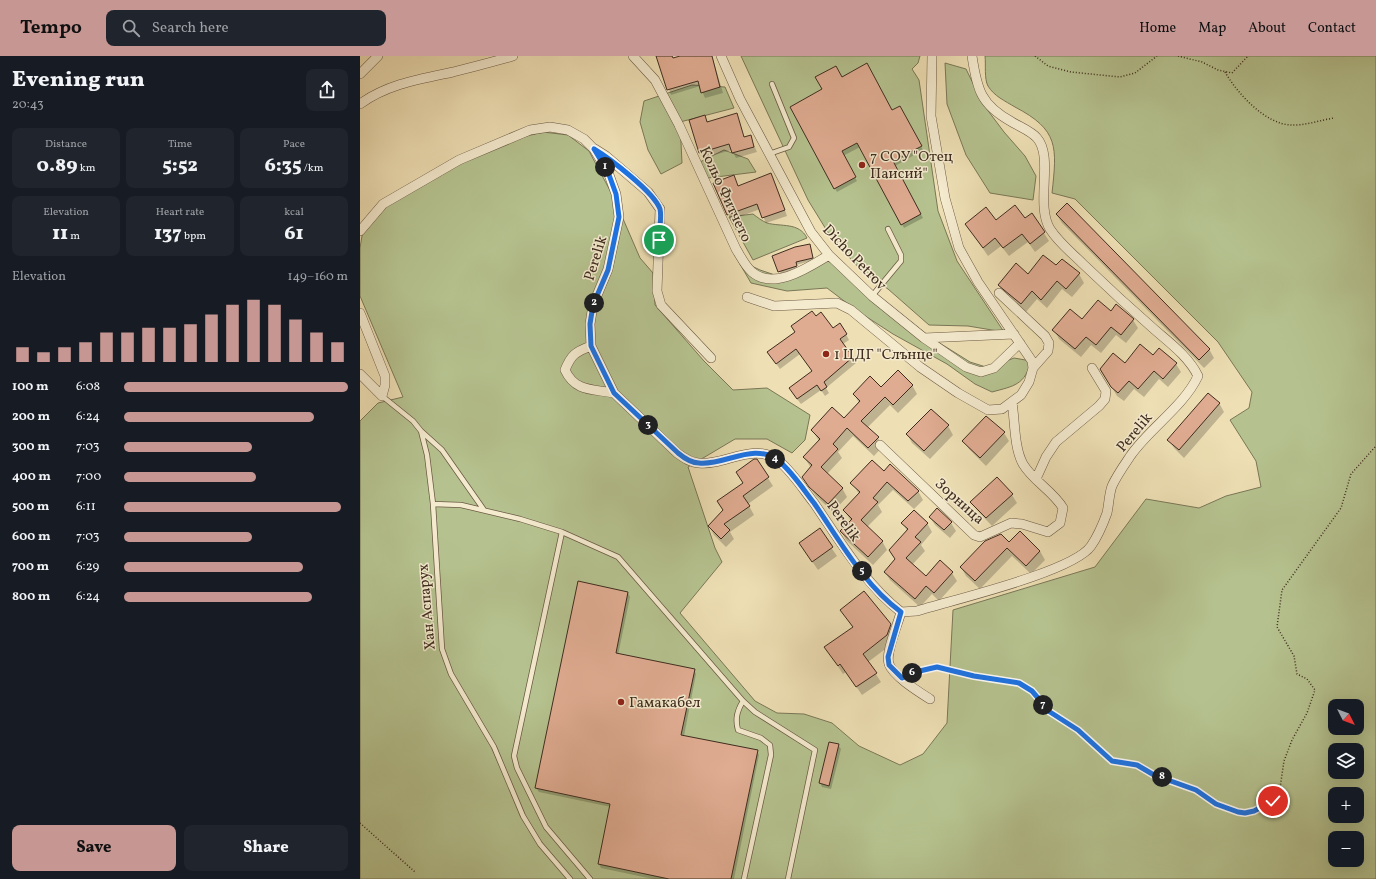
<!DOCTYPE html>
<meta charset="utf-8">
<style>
:root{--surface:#171b24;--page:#20242c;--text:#f1f3f6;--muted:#9ea1a6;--accent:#c59692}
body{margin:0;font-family:Vollkorn,serif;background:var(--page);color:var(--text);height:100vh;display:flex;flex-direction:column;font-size:15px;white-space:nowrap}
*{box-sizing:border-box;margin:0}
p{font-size:13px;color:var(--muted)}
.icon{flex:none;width:22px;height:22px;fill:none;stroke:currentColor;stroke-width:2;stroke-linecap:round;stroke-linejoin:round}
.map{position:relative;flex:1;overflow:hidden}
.panel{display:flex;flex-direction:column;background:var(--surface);width:360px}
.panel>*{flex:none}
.needle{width:26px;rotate:132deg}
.fabs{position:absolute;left:968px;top:643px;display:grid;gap:8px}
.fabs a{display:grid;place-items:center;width:36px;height:36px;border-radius:8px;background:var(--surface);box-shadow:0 4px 16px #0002;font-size:20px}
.pin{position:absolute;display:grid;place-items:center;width:34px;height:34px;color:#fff;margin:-17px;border:2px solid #fff;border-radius:50%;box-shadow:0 1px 4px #0007}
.km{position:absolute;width:20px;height:20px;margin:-10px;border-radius:50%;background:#222;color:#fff;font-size:11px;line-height:20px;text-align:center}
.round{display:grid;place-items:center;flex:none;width:42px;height:42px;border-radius:8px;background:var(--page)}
.overview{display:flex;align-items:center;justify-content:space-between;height:68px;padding:0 12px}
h1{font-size:22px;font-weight:800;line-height:30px}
.metrics{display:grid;grid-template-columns:repeat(3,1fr);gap:6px;height:68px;padding:4px 12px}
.metrics div{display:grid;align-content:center;border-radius:8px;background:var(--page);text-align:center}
.metrics b{font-size:20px;font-weight:800}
.metrics small{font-size:11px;font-weight:400}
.metrics p{font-size:11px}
.chart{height:112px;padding:8px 12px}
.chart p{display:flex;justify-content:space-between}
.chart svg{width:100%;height:72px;margin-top:4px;stroke:var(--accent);stroke-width:6}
.button{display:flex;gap:8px;margin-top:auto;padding:8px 12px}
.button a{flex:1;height:46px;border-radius:8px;background:var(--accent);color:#111;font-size:16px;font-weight:800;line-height:46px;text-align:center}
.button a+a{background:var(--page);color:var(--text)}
ul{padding:0 12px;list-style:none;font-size:13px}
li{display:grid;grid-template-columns:64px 48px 1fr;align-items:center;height:30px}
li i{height:10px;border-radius:5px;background:var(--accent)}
header{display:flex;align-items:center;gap:24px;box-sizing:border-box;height:56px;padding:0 20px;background:var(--accent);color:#111}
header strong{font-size:19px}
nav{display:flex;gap:22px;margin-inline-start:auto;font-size:14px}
.search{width:280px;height:36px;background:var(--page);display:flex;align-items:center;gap:10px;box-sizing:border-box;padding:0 14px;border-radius:8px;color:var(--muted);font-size:15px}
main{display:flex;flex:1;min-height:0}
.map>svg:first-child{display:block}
.green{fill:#b5c28f;stroke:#7a7757;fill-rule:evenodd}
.shadow{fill:#0003}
.building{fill:#dfab91;stroke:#3f2c1f}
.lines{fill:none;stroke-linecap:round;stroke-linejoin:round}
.lane-casing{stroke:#6b5944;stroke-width:6}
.street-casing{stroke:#6b5944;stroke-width:10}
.path{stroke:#3f2c1f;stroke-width:1.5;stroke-dasharray:1 2;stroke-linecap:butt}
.lane{stroke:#f4eace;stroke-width:4.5}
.street{stroke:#f4eace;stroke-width:9}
.route-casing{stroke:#fff;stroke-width:8}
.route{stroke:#1a73e8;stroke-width:5}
.poi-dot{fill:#8f2418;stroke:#f4eace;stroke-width:1.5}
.labels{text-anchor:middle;stroke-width:3;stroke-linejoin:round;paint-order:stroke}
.poi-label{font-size:15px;fill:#3f2c1f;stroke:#f4eace;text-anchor:start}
.street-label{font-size:15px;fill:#3f2c1f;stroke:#f4eace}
</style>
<header>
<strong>Tempo</strong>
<div class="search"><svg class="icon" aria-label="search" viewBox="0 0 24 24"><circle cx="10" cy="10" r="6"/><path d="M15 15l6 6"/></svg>Search here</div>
<nav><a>Home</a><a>Map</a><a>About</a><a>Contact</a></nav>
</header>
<main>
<section class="panel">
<div class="overview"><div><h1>Evening run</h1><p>20:43</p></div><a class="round"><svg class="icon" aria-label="share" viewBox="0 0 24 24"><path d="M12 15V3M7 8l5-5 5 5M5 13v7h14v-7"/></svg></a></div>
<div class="metrics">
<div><p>Distance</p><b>0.89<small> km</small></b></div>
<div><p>Time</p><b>5:52</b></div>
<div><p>Pace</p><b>6:35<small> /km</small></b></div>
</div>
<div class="metrics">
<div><p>Elevation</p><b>11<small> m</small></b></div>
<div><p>Heart rate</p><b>137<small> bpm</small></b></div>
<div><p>kcal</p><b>61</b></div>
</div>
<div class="chart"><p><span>Elevation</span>149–160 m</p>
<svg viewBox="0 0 160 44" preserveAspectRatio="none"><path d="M5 44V35M15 44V38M25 44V35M35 44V32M45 44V26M55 44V26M65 44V23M75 44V23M85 44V21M95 44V15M105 44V9M115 44V6M125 44V9M135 44V18M145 44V26M155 44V32"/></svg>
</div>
<ul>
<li><b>100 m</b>6:08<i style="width:100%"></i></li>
<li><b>200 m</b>6:24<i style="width:85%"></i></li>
<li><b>300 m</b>7:03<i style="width:57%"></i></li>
<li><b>400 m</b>7:00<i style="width:59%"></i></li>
<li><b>500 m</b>6:11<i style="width:97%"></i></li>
<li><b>600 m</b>7:03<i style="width:57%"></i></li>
<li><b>700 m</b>6:29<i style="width:80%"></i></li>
<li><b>800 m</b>6:24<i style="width:84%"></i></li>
</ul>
<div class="button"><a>Save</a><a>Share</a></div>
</section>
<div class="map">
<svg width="1016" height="823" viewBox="0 0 1016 823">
<rect width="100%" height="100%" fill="#eedfb4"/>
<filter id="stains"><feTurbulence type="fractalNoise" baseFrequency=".005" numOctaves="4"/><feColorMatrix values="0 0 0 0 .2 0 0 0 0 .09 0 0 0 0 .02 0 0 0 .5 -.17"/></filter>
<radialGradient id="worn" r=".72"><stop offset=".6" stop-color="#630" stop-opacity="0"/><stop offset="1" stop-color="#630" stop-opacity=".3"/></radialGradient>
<!-- green -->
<path class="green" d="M 381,0 L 560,0 L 558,7 L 552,13 L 559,24 L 578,155 L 597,205 L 644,276 L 608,270 L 569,269 L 528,233 L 503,216 L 472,183 L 448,144 Z
M 625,0 L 1016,0 L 1016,823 L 0,823 L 0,365 L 18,347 L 43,341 L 0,240 L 0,192 L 3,174 L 25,151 L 100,107 L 159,82 L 183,76 L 208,79 L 229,95 L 254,142 L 280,202 L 293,217 L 295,249 L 344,305 L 373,334 L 407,332 L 450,359 L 445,384 L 432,397 L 407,383 L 375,383 L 328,411 L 355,492 L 362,506 L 320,557 L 395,645 L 417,657 L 444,658 L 472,667 L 499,690 L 540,709 L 563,698 L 587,667 L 593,554 L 735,511 L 786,443 L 839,452 L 866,440 L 901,431 L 896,405 L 870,364 L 889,352 L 892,336 L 858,286 L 715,143 L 692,137 C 697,91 699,74 655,51 C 645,45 634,40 628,30 C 624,23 626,8 625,0 ZM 975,650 L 997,650 L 997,672 L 975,672 ZM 975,694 L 997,694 L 997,716 L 975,716 ZM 975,738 L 997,738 L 997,760 L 975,760 ZM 975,782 L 997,782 L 997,804 L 975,804 Z
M 585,7 L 606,13 L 623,48 L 644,76 L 665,100 L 676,120 L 673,144 L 630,137 L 606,99 L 587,48 Z
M 332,29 L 365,31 L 374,52 L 320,66 L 322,107 L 301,118 L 288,94 L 280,66 L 284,45 Z
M 364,94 L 388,103 L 396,116 L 348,122 L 340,106 Z
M 393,158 C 397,161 402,165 407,167 C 421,171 439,166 447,182 L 393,204 L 369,161 Z
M 377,203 L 400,214 L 421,221 L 468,205 L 488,216 L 570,281 L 610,306 L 629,312 L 654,302 L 671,305 C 665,329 654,330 632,336 L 615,328 L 587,308 L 533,278 L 496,254 L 467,232 L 427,235 L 391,227 Z"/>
<!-- shadow -->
<path class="shadow" d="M 297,0 L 312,0 L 314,3 L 324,0 L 352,0 L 363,37 L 345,42 L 340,30 L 311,39 Z
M 482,22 L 532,55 L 540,51 L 563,94 L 535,110 L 563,162 L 544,172 L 500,91 L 483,100 L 497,125 L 477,136 L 431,51 Z
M 377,58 L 384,86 L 390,80 L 397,96 L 376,102 L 372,94 L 343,102 L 340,97 L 345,61 L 348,66 Z
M 414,124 L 427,160 L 406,167 L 400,153 L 371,164 L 368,158 L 378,131 Z
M 672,158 L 689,185 L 675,196 L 668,186 L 649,200 L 641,190 L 628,200 L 606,168 L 665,164 Z
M 697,159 L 849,293 L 854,302 L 844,312 L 702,167 Z
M 450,189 L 454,204 L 436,209 L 438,213 L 421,218 L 413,201 Z
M 696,211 L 719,218 L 724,227 L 712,241 L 702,233 L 687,252 L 677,243 L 666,256 L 644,237 L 639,229 Z
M 751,256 L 773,264 L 778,272 L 766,287 L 756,279 L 741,297 L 731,289 L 721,301 L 699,283 L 694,274 Z
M 456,262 L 473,274 L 486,278 L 489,284 L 483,288 L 496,307 L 466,332 L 469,337 L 465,340 L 461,334 L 441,348 L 433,338 L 453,316 L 440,298 L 420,313 L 412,302 Z
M 765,308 L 816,308 L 821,316 L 808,331 L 799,323 L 784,341 L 774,333 L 764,345 L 757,340 L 741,313 Z
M 552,329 L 557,338 L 538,357 L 530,349 L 507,372 L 518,382 L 523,390 L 514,400 L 493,380 L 478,396 L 482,402 L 467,418 L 482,432 L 487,441 L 473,456 L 456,440 L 443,421 L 451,412 L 444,401 L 459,385 L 452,374 L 484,363 L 499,347 L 494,338 L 521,332 Z
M 859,347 L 864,356 L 824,402 L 814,392 L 809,384 Z
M 588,370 L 593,379 L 570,403 L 552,387 L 547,378 Z
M 644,377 L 649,385 L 626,410 L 609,393 L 604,385 Z
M 397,405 L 413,430 L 388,448 L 394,459 L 370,476 L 374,483 L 366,491 L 354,479 L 349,470 L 363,455 L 358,446 L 384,428 Z
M 524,416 L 558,435 L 563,444 L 554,453 L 533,434 L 518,449 L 522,456 L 507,471 L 522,485 L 527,494 L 513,509 L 486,484 L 481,475 L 491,465 L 484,454 L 499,438 L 492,427 Z
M 652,439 L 657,447 L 632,470 L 617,454 L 612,446 Z
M 570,461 L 591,467 L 596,475 L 590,482 L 575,469 Z
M 543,467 L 567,467 L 572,476 L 561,489 L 565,495 L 552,509 L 566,521 L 592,517 L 597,525 L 579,545 L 572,538 L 560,551 L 530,524 L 525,516 L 536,503 L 547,475 Z
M 459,474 L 477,500 L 458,514 L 445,495 Z
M 650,488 L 680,495 L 685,504 L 671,518 L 652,500 L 620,533 L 606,520 L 601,511 Z
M 219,527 L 268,537 L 270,541 L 258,599 L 334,614 L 336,618 L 324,680 L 397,695 L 399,699 L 374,823 L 293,823 L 241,812 L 239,808 L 251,751 L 179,736 L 176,732 Z
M 481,554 L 530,569 L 535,577 L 532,588 L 508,606 L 521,626 L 502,639 L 486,616 L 483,618 L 471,600 L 493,572 Z
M 478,689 L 481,693 L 471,733 L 462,731 L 460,727 Z"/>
<!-- building -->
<path class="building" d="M 296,0 L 312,0 L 313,2 L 320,0 L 352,0 L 360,31 L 341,37 L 338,25 L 307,34 Z
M 507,7 L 532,54 L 540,50 L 562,90 L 533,105 L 561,158 L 541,169 L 497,87 L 482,95 L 496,121 L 474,133 L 430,51 L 462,33 L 455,21 L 476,10 L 482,21 Z
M 377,57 L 384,81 L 391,79 L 394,91 L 372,97 L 369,88 L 339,97 L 329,64 L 345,59 L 347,66 Z
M 411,117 L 425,154 L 402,162 L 397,148 L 367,159 L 353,127 L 374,119 L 378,130 Z
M 707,147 L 850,293 L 839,304 L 696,158 Z
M 655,149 L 665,162 L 672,157 L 685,176 L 670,188 L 662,178 L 643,192 L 635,182 L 623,192 L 605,168 L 626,151 L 636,164 Z
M 450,188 L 453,202 L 436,206 L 437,210 L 418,216 L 412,200 L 435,191 Z
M 683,199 L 696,209 L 702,203 L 720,217 L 706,233 L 697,225 L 681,244 L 672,235 L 661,248 L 638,229 L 656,207 L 668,218 Z
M 738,244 L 751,255 L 756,248 L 774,263 L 761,279 L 751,271 L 736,289 L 726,281 L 715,293 L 692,274 L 710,253 L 722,263 Z
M 452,255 L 456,260 L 461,256 L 473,272 L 480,267 L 487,278 L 480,283 L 493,301 L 464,326 L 467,331 L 461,335 L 457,329 L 437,343 L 429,332 L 452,315 L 436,293 L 416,308 L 407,296 L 435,276 L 431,270 Z
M 780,288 L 793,299 L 799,292 L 817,307 L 803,323 L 794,315 L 778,333 L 769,325 L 758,337 L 751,331 L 740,313 L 753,297 L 765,307 Z
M 538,314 L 553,329 L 533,349 L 525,341 L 501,365 L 519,381 L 508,392 L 487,372 L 473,388 L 478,393 L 461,411 L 483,432 L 468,448 L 449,431 L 442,421 L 452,409 L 443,401 L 460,383 L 451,374 L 472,351 L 484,362 L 500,345 L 493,338 L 510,320 L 521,331 Z
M 848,337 L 860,347 L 819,394 L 807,384 Z
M 571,353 L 589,369 L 564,395 L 546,378 Z
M 626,360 L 645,376 L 620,402 L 602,385 Z
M 394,403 L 397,403 L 409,421 L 383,440 L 390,450 L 364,468 L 370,474 L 361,483 L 348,470 L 363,454 L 357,445 L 383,427 L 376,416 Z
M 512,404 L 524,415 L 530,408 L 559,435 L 548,445 L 527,426 L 513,442 L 518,446 L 501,464 L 523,485 L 508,501 L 480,475 L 492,463 L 483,454 L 500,436 L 490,427 Z
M 637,421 L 653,438 L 626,462 L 610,446 Z
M 577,452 L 592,466 L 584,474 L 569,461 Z
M 554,454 L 568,467 L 555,481 L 561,486 L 546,502 L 566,520 L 580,504 L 593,516 L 574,537 L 566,530 L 555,543 L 524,516 L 535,503 L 529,494 L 548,473 L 541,467 Z
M 460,472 L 473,491 L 452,506 L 439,487 Z
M 660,475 L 680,495 L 666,510 L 647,492 L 615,525 L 600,511 L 625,485 L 641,478 L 649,486 Z
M 218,525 L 268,536 L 256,597 L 335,613 L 321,679 L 398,694 L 371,823 L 309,823 L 238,808 L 250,748 L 175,732 Z
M 504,535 L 531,568 L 527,579 L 503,598 L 517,617 L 496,631 L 480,608 L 478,610 L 464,591 L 493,571 L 480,554 Z
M 469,686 L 479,688 L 469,730 L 459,727 Z"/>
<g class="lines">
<!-- lane casing -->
<g class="lane-casing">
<path id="lane" d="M 409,98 L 429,91 L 434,82 L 412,28
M 512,240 L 541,205 L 541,199 L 528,173
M 22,340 L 53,365 L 61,375 L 67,399 L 73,448 L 82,593 L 91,618 L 134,691 L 163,760 L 180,788 L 210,823
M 61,375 L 82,394 L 124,454
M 73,448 L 101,449 L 160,463 L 202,476 L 258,501 L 383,645 L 395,656 L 455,694 L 428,823
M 202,476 L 154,700 L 157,712 L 186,771 L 230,823
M 383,645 C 377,655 375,663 378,674 L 401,682 L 410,689 L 411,699 L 384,823"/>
</g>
<!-- street casing -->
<g class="street-casing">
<path id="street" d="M 273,0 L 295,24 L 319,69 L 376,193 C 381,201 385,210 392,216 C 414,235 449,211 469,199
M 361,0 L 380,43 L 451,176 L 469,199 L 512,240 L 564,282 L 606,311 L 621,316 L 634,312 L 660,287
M 0,18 L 18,0
M 0,48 C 28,28 60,23 93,16 C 113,11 133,6 153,0
M 235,93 L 246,100 L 288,136 L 300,153 L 297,235 L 301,249 L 351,302
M 0,175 L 23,148 L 99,104 L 170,74 L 190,71 L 208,74 L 224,83 L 234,93 L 248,116 L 256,138 L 259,161 L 248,213 L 233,249 L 230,268 L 231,290 L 254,337 L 317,397 C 324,402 331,407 339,407 C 365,410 394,385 419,405 C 433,417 443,433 454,447 C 480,485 505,528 541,556 L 557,555 C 592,544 713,516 731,490 C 738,480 743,468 747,457 C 749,448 749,438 752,430 C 757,419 765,408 771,399 C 790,372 824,350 838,320 C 829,301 810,287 795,274 C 771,253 747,231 723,208 C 712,197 699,187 690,173 C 675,149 694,101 677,82 C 671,75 660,71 652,66 C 621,49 617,34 612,0
M 639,237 L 685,280 L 689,287 L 688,295 L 673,312
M 387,241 L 414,250 L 477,247 L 491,254 L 560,311 L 598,337 L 628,354 L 642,353 L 661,339 L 669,326 L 673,312 L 672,305 L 618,226 L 599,192 L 585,142 L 571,60 L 572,0
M 0,257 L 25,320 L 25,329 L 22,340 L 0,318
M 564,282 L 654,278
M 231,290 C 215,296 211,299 205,314 C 215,336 233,333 254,337
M 520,389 L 614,479 L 620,481 L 651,467 L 662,468 L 688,476 L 700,467 L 703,452 C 693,435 673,425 663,408 C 654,392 655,365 652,346
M 676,423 L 686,401 L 696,386 L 739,350 L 745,343 L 746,335 L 732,312
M 541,556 C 538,568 525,597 529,608 C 533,620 559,636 570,643"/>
</g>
<!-- path -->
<path class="path" d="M 675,0 L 688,10 L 711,16 L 760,21 L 775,17 L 797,0
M 818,0 L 842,6 L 858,14 L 872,17 L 888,0
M 865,16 C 877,37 905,68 931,69 C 944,70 961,64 974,62
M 551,618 L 577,611 L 666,630 L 690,656 L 718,674 L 752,705 L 777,709 L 794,719 L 836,734 L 856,748 L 885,757 L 894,755 L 913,745 L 920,732 L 924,705 L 932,684 L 947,657 L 955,634 L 947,623 L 937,618 L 934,600 L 917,571 L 922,534 L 981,452 L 991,418 L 1016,390
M 0,767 L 55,816"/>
<!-- lane -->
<use href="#lane" class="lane"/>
<!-- street -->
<use href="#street" class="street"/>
</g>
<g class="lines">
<!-- route casing -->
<g class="route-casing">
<path id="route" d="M 299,184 C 299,175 302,161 300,153 C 294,136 249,102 234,93 L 248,116 L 256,138 L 259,161 L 248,214 L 233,249 L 230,268 L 231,290 L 254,337 L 318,397 C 324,402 331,407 339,407 C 365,410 394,385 419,405 C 433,417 443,433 454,447 C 480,485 504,529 541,556 L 528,601 L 529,609 L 542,622 L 555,616 L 577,611 L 614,620 L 659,627 L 672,635 L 690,656 L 718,674 L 752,705 L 777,709 L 794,719 L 836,734 L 856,748 L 878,756 L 885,757 L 894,755 L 913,745"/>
</g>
<!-- route -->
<use href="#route" class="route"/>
</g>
<!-- markers -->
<g class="poi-dot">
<circle cx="502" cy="109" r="4"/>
<circle cx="466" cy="298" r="4"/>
<circle cx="261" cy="646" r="4"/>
</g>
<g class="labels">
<!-- poi labels -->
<g class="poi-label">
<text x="510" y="105">7 СОУ "Отец<tspan x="510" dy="17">Паисий"</tspan></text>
<text x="474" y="303">1 ЦДГ "Слънце"</text>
<text x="269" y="651">Гамакабел</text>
</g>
<!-- street labels -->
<g class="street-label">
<text transform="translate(366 138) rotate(65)" y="5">Кольо Фитчето</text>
<text transform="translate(495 201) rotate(46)" y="5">Dicho Petrov</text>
<text transform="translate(235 202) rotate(-73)" y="5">Perelik</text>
<text transform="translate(774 376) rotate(-50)" y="5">Perelik</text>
<text transform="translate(600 445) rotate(42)" y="5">Зорница</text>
<text transform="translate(484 465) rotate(54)" y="5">Perelik</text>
<text transform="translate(66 551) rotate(-95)" y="5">Хан Аспарух</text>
</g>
</g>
<rect width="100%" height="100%" filter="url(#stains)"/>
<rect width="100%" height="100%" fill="url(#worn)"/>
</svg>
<div class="fabs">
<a><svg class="needle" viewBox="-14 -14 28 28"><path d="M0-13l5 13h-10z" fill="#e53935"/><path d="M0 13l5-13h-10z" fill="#9ea1a6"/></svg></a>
<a><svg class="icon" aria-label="layers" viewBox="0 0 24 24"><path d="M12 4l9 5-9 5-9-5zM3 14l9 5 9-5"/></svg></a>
<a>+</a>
<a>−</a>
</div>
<div class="pin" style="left:299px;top:184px;background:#1e9e55"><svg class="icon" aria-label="arrive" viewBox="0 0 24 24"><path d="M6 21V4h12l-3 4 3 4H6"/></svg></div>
<div class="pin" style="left:913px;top:745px;background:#d93025"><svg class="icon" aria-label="check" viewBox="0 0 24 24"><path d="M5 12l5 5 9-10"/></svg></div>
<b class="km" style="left:245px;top:111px">1</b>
<b class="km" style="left:234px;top:247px">2</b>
<b class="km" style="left:288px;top:369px">3</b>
<b class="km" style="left:415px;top:403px">4</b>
<b class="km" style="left:502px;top:515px">5</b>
<b class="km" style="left:552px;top:617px">6</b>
<b class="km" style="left:683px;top:649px">7</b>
<b class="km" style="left:802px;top:721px">8</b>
</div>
</main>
